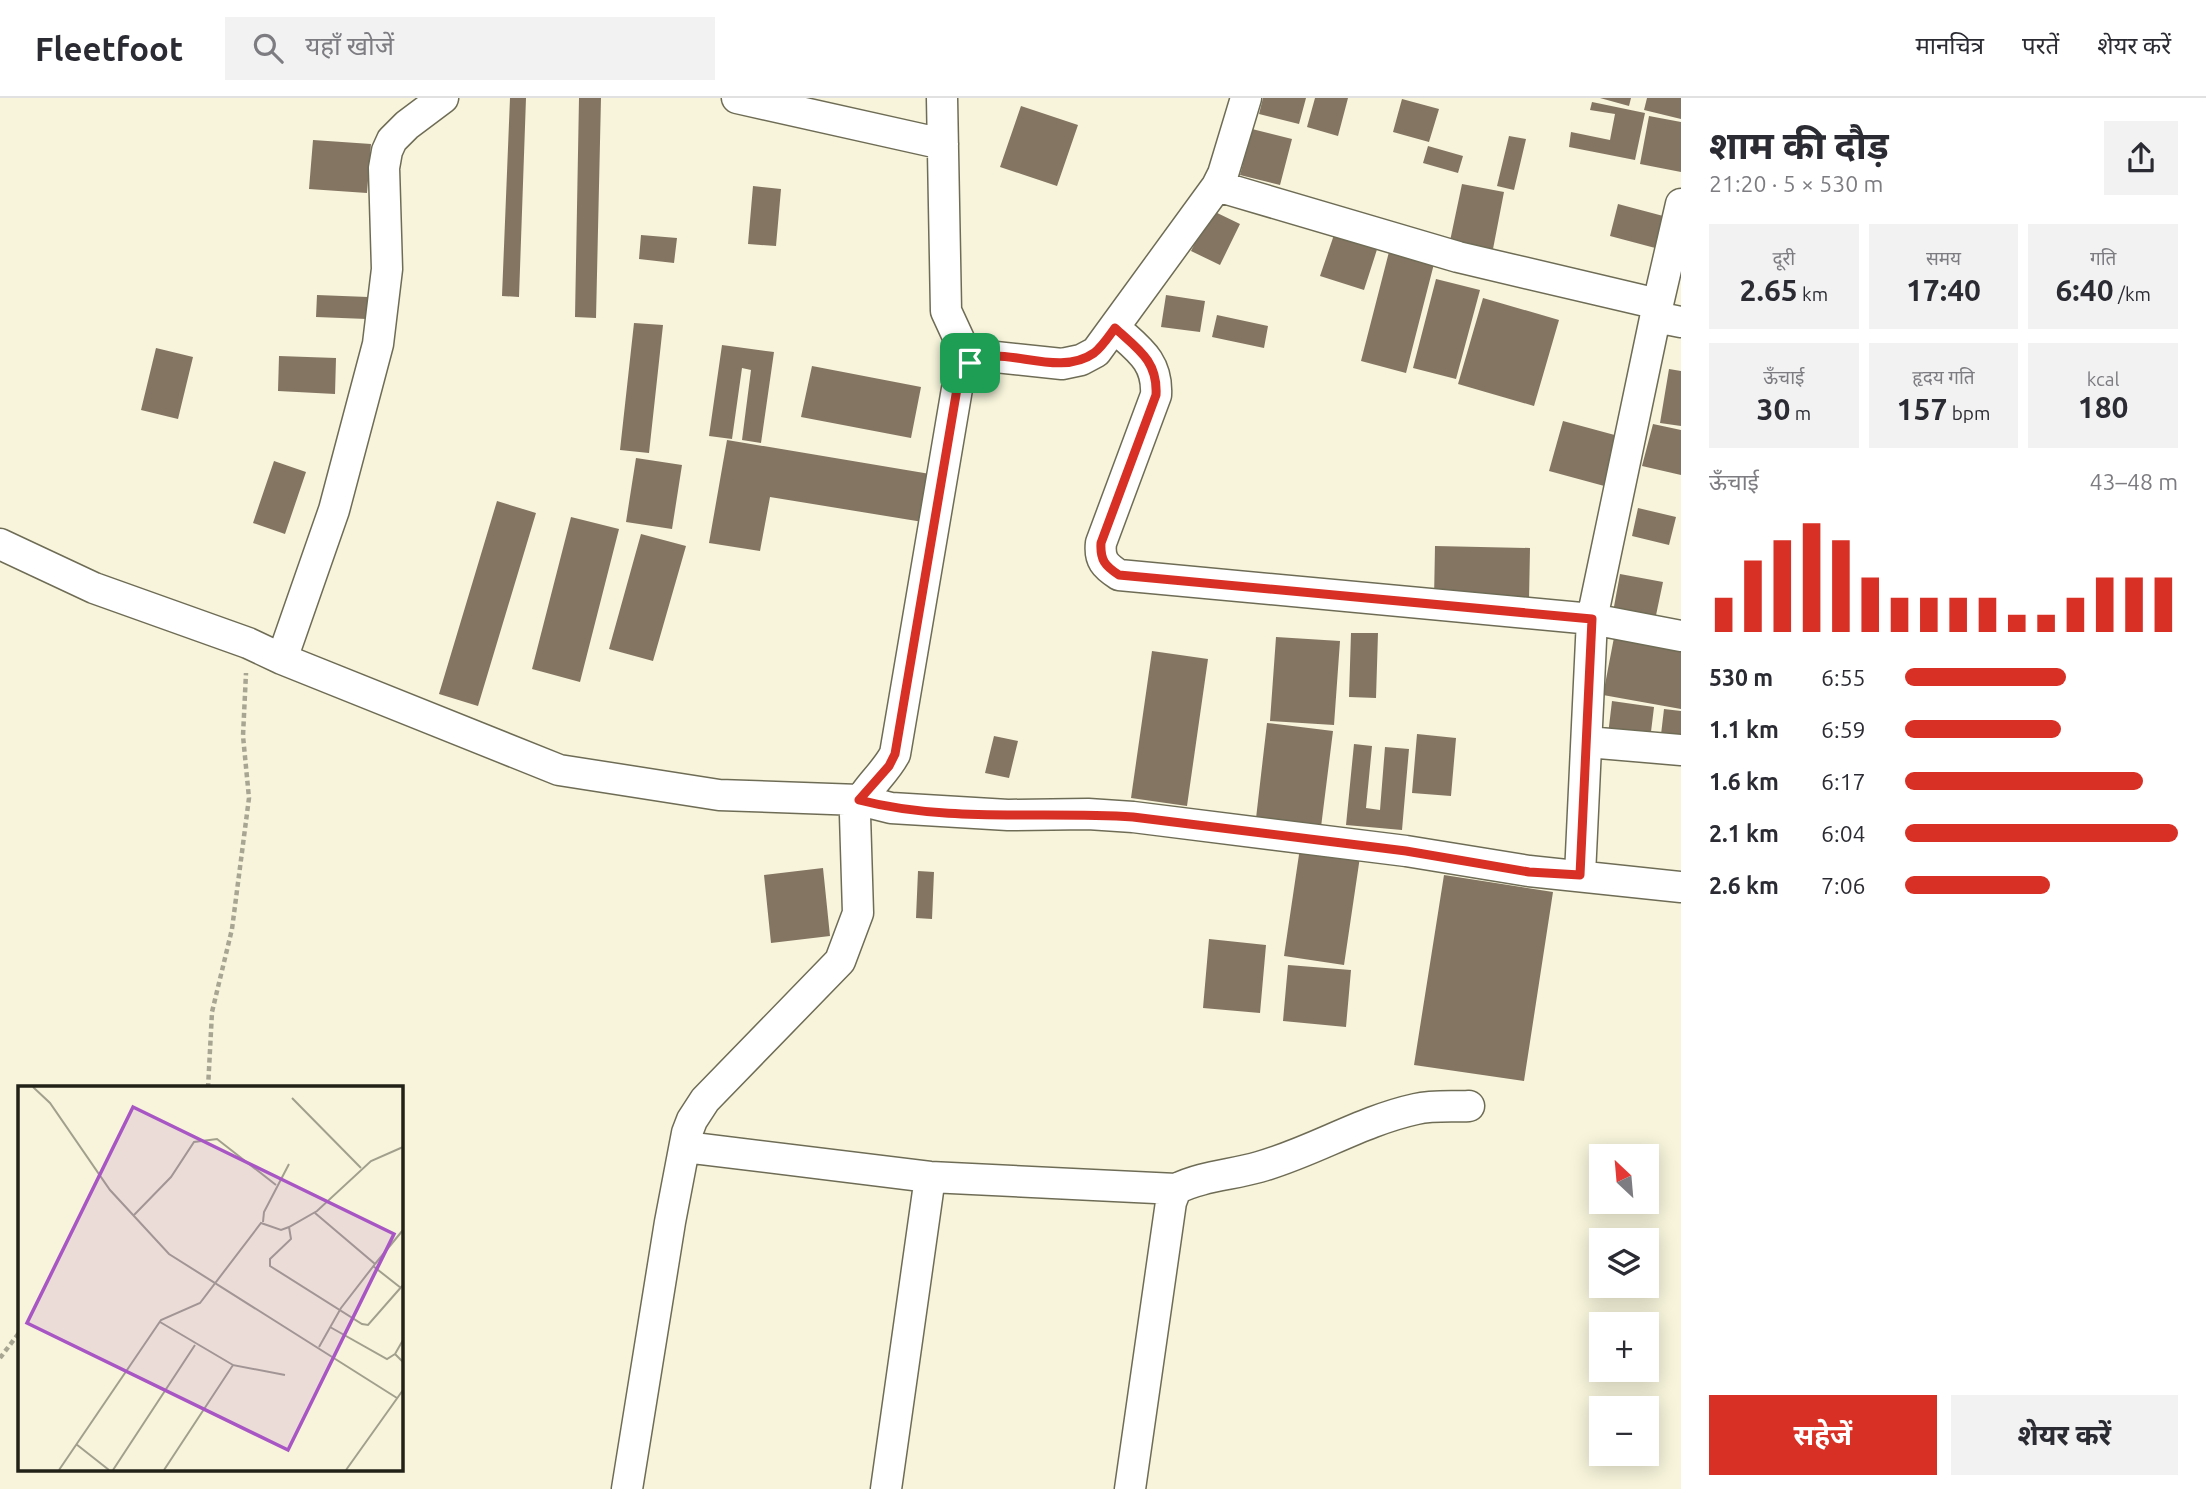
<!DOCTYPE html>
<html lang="hi">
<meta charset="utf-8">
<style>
:root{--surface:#fff;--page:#f2f2f3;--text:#2b2b33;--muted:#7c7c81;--line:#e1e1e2;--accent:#d93025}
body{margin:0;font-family:Ubuntu,"Noto Sans Devanagari",sans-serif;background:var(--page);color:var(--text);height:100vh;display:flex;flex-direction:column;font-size:26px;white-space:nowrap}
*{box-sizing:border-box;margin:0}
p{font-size:23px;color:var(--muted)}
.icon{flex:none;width:38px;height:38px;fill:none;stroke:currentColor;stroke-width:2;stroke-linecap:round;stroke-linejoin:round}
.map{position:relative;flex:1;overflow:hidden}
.sheet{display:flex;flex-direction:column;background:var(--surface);width:525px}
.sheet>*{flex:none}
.needle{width:46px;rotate:334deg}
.buttons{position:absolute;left:1589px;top:1046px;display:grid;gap:14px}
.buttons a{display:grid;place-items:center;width:70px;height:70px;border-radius:0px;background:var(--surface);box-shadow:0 4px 18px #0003;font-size:35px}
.pin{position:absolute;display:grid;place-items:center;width:60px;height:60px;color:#fff;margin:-30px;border-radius:14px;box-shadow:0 4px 10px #0006}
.round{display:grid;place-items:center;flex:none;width:74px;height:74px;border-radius:0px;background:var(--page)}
.head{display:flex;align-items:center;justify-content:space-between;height:119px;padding:0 28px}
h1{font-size:38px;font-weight:700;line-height:52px}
.figures{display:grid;grid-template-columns:repeat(3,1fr);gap:10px;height:119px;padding:7px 28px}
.figures div{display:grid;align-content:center;border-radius:0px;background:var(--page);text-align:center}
.figures b{font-size:30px;font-weight:700}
.figures small{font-size:19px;font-weight:400}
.figures p{font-size:19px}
.chart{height:196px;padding:14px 28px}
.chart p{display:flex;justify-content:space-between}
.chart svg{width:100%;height:126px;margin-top:7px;stroke:var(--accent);stroke-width:6}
.primary-button{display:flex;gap:14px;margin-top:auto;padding:14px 28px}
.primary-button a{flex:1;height:80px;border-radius:0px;background:var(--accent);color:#fff;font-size:28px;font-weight:700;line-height:80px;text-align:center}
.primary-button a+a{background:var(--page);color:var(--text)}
ul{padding:0 28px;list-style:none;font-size:23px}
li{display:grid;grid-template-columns:112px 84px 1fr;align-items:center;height:52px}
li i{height:18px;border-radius:9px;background:var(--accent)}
header{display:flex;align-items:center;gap:42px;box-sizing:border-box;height:98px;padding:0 35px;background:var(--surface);border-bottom:2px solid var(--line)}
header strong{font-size:33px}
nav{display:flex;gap:38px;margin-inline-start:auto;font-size:24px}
.search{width:490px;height:63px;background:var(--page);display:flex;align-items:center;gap:18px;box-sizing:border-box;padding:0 24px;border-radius:0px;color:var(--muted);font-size:26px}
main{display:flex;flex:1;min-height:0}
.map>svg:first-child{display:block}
.building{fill:#847562}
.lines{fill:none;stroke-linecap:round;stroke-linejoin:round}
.street-casing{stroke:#6f6c56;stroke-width:33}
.path{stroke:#a8a693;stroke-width:4.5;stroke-dasharray:5 3.5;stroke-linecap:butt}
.street{stroke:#fff;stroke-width:30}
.route-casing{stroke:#fff;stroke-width:14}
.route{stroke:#d93025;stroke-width:9}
.inset-road{fill:none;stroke:#a2a08d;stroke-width:2}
.view{fill:#a956c5;fill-opacity:0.15;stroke:#a956c5;stroke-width:3.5}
.inset-edge{fill:none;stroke:#222118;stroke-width:3.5}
</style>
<header>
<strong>Fleetfoot</strong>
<div class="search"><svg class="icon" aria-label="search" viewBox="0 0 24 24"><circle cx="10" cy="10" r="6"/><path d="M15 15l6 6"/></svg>यहाँ खोजें</div>
<nav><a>मानचित्र</a><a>परतें</a><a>शेयर करें</a></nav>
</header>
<main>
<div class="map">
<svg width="1681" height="1391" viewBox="0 0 1681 1391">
<rect width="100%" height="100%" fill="#f7f4db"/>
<!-- building -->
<path class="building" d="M 510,0 L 526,0 L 519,199 L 502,198 Z
M 579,0 L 601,0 L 596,220 L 575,219 Z
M 1263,0 L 1306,0 L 1299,26 L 1259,16 Z
M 1315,0 L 1348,0 L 1338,38 L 1307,29 Z
M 1600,0 L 1631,0 L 1629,8 Z
M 1647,0 L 1681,0 L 1681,21 L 1644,12 Z
M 1402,1 L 1439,11 L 1429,44 L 1393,34 Z
M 1592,4 L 1645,15 L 1635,62 L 1569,49 L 1571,34 L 1610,42 L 1615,16 L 1590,12 Z
M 1021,8 L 1078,27 L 1057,88 L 1000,69 Z
M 1649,18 L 1681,24 L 1681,74 L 1640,66 Z
M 1252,31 L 1292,41 L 1280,87 L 1240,77 Z
M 1509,38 L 1526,41 L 1514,92 L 1497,88 Z
M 313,42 L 371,46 L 367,95 L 309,91 Z
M 1428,48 L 1463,58 L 1458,75 L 1423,65 Z
M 1462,86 L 1504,94 L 1493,151 L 1450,143 Z
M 753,88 L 781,91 L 776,148 L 748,146 Z
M 1618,106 L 1667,119 L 1659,151 L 1610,138 Z
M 1211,112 L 1240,126 L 1220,167 L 1191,153 Z
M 1338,125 L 1381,139 L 1364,192 L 1320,178 Z
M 641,137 L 677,140 L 674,165 L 639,161 Z
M 1391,146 L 1436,158 L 1406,275 L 1361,263 Z
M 1436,181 L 1480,192 L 1456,281 L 1413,270 Z
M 317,197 L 368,199 L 367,221 L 316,219 Z
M 1166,197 L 1205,203 L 1200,234 L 1161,229 Z
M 1483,200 L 1559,222 L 1534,308 L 1458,286 Z
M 1217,217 L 1268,228 L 1264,250 L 1212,239 Z
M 634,225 L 663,227 L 649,355 L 620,352 Z
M 722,247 L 774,254 L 761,345 L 742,342 L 751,272 L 742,270 L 732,341 L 709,338 Z
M 156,250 L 193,259 L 178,321 L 141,312 Z
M 279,258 L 336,260 L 335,296 L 278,293 Z
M 812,268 L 921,289 L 911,340 L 801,319 Z
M 1669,271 L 1681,273 L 1681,328 L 1660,325 Z
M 1563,323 L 1622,339 L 1608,389 L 1549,373 Z
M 1653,326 L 1681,332 L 1681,377 L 1642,368 Z
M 727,342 L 936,377 L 929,425 L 770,399 L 760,453 L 709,445 Z
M 636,360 L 682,367 L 672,431 L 626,424 Z
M 274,363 L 306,374 L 285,436 L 253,425 Z
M 497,403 L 536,415 L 478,608 L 439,596 Z
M 1638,410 L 1676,419 L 1669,447 L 1632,438 Z
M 571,419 L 619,431 L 580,584 L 532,571 Z
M 641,436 L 686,448 L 653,563 L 609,551 Z
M 1435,448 L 1530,450 L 1529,502 L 1434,501 Z
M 1620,476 L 1663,484 L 1655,522 L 1613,514 Z
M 1616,529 L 1681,541 L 1681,611 L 1603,597 Z
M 1351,535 L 1378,535 L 1376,600 L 1349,599 Z
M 1276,539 L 1340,543 L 1334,627 L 1270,623 Z
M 1152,553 L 1208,561 L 1187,708 L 1131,700 Z
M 1612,603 L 1654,609 L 1650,642 L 1608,637 Z
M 1664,611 L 1681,613 L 1681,647 L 1660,645 Z
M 1267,625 L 1333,633 L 1320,737 L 1255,729 Z
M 1417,636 L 1456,640 L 1451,698 L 1412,695 Z
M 994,638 L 1018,643 L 1009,680 L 985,675 Z
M 1354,646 L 1372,648 L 1366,710 L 1380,712 L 1385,649 L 1409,651 L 1402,732 L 1346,727 Z
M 1301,743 L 1361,752 L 1344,867 L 1284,858 Z
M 823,770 L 830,838 L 771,845 L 764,777 Z
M 918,773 L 934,774 L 932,821 L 916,820 Z
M 1444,777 L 1553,794 L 1524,983 L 1414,967 Z
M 1209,841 L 1266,847 L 1260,915 L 1203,910 Z
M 1288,867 L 1351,872 L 1346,929 L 1283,923 Z"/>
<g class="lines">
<!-- street casing -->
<g class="street-casing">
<path id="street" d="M 737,0 L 943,46
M 942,0 L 946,213 L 970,265
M 1217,88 L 1458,159 L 1658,206 L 1592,521 L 1580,777
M 1658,206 L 1681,106
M 1656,219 L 1681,224
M 1115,230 C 1138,251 1158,263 1156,297 L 1101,445 C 1099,462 1105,468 1119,477 L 1592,521 L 1681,538
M 0,446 L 94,490 L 248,545 L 282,561 L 559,672 L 719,697 L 859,702 L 891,710 L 1008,717 L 1088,716 L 1133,719 L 1406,753 L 1529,773 L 1681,789
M 282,561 L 334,412 L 378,246 L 387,171 L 384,70 L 387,53 L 392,42 L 407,27 L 443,0
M 1587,644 L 1681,652
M 685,1049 L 930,1079 L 1176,1091
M 627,1391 L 670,1124 L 687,1035 L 692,1022 L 705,1002 L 840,863 L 858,815 L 855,717 C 862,691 883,679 895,656 L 959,279 L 970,265 L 986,258 L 1062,266 L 1081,262 L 1096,254 L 1217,88 L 1223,76 L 1246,0
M 886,1391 L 930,1079
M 1130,1391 L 1171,1104 L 1176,1091 C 1202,1078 1231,1077 1259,1069 C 1313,1054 1361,1023 1416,1011 C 1433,1007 1452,1009 1469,1008"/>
</g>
<!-- path -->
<path class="path" d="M 208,990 L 212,914 L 232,831 L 249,700 L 243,638 L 246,575
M 0,1260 L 19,1235"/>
<!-- street -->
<use href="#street" class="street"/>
</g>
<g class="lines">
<!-- route casing -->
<g class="route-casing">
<path id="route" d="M 1115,230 C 1138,251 1158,263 1156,297 L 1101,445 C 1100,462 1105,468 1119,477 L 1592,521 L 1580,777 L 1529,774 L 1406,753 L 1133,719 C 1042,713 948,725 859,702 L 889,668 L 895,656 L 959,279 C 962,275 965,270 969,266 C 997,242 1056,282 1094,255 C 1102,249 1109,238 1115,230 Z"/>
</g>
<!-- route -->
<use href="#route" class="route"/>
</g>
<!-- overview -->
<g transform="translate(18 988)">
<rect width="385" height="385" fill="#f7f4db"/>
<path class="inset-road" d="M 15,1 L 32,17 L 92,104 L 151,168 L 379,312M 274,12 L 343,82M 297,127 L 357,178 L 323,222 L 301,261M 116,129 L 153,91 L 176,56 L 199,53 L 258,99M 245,136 L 246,126 L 271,78M 271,141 L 273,153 L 252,173 L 252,180 L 344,238 L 350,239 L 385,199M 357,178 L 385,144M 355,180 L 383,202M 142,236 L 215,279M 312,241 L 369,273 L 377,268M 385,254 L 377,268 L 385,276M 58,358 L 91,384M 41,384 L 143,234 L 182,217 L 243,137 L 263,144 L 271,141 L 299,125 L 353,75 L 385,61M 95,384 L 177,259M 146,384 L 215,279 L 267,289M 328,384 L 385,304"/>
<path class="view" d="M 115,21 L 376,148 L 270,364 L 9,237 Z"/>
<rect width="385" height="385" class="inset-edge"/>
</g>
</svg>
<div class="buttons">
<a><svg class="needle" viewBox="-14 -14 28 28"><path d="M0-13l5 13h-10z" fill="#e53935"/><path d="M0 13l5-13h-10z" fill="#7c7c81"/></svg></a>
<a><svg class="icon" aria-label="layers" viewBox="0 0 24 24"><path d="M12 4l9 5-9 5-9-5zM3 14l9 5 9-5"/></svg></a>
<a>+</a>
<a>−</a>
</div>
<div class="pin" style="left:970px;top:265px;background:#1e9e55"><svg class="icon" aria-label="arrive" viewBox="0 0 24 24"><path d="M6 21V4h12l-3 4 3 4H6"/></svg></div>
</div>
<section class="sheet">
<div class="head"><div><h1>शाम की दौड़</h1><p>21:20 · 5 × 530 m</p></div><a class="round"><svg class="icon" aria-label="share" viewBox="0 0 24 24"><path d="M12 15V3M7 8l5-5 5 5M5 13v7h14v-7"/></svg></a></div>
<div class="figures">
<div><p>दूरी</p><b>2.65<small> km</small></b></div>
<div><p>समय</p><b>17:40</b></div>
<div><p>गति</p><b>6:40<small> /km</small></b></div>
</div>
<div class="figures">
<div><p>ऊँचाई</p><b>30<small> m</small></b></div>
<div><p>हृदय गति</p><b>157<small> bpm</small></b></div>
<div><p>kcal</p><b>180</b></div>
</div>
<div class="chart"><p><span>ऊँचाई</span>43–48 m</p>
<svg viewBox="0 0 160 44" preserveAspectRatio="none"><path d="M5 44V32M15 44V19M25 44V12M35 44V6M45 44V12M55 44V25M65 44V32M75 44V32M85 44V32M95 44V32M105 44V38M115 44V38M125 44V32M135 44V25M145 44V25M155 44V25"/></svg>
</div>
<ul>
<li><b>530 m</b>6:55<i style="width:59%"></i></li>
<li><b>1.1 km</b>6:59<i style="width:57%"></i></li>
<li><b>1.6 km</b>6:17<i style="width:87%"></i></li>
<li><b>2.1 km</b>6:04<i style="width:100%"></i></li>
<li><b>2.6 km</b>7:06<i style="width:53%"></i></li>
</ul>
<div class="primary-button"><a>सहेजें</a><a>शेयर करें</a></div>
</section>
</main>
